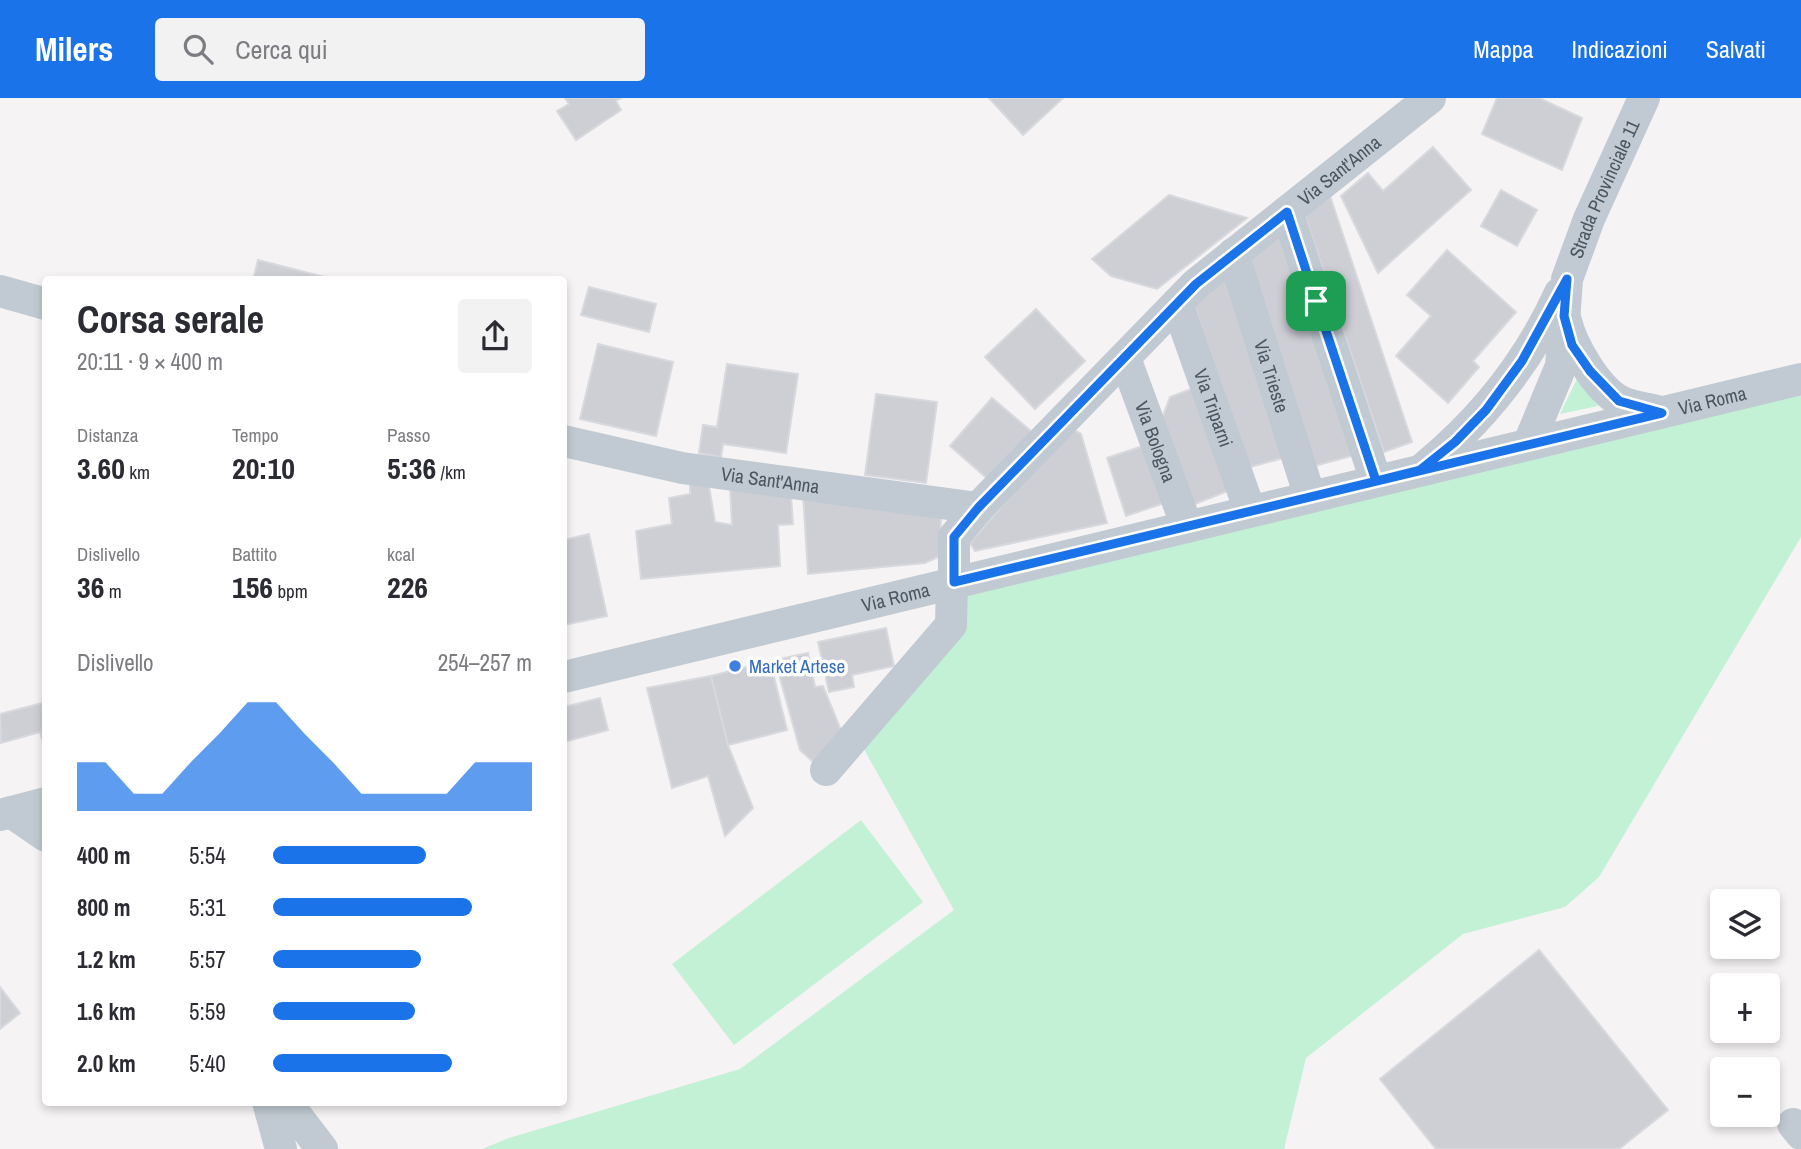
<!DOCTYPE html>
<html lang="it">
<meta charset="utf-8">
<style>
:root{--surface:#fff;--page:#f2f2f3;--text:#2b2b33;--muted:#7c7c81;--accent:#1a73e8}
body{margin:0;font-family:"Archivo Narrow",sans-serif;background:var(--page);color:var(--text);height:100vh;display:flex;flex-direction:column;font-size:26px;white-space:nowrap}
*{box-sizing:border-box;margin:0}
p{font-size:23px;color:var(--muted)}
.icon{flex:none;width:38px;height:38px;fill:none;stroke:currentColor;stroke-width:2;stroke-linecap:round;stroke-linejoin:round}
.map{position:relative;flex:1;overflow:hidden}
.details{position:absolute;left:42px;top:178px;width:525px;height:830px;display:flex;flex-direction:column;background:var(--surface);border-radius:7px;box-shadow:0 4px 10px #0003}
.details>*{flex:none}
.controls{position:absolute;left:1710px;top:791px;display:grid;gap:14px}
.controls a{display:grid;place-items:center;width:70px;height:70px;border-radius:7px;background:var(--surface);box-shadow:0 4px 10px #0003;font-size:35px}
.pin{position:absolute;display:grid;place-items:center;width:60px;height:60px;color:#fff;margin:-30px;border-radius:14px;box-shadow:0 4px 10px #0006}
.round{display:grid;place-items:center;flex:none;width:74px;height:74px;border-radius:7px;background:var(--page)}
.summary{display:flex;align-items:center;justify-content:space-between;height:119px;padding:0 35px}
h1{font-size:38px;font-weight:700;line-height:52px}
.figures{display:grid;grid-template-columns:repeat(3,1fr);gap:10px;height:119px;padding:7px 35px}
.figures div{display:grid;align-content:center}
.figures b{font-size:30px;font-weight:700}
.figures small{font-size:19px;font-weight:400}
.figures p{font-size:19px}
.chart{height:196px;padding:14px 35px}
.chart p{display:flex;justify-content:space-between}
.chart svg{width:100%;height:126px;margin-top:7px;fill:var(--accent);opacity:.7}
ul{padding:0 35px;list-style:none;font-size:23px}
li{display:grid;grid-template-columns:112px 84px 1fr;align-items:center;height:52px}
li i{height:18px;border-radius:9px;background:var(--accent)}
header{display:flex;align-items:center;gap:42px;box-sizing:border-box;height:98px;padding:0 35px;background:var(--accent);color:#fff}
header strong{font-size:33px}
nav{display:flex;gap:38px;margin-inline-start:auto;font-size:24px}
.search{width:490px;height:63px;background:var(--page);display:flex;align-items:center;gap:18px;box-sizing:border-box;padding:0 24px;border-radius:7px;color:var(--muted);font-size:26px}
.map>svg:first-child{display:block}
.green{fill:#c3f1d5}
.building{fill:#cdcfd5;stroke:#d7d9de;stroke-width:2}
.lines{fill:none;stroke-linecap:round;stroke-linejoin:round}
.minor{stroke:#c1cad2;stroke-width:32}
.route-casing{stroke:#fff;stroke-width:14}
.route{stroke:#1a73e8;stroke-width:9}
.shop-dot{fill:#3f7fe0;stroke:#fff;stroke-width:2.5}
.labels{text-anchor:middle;stroke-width:7;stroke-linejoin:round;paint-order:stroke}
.street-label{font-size:19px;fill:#4a5661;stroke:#fff}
.shop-label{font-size:19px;fill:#366cbe;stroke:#fff;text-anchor:start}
</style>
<header>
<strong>Milers</strong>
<div class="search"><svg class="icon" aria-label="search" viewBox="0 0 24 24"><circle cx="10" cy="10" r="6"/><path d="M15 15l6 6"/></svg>Cerca qui</div>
<nav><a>Mappa</a><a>Indicazioni</a><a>Salvati</a></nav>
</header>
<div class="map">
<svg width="1801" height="1051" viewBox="0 0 1801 1051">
<rect width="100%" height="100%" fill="#f5f3f3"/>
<!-- green -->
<path class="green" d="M 1801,280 L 1801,439 L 1599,779 L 1565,809 L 1463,836 L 1306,960 L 1284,1051 L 482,1051 L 509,1040 L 740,971 L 954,812 L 856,637 L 951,527 L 954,484 Z
M 1577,281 L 1598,308 L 1560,316 Z
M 861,722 L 923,804 L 734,947 L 672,866 Z"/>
<!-- building -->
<path class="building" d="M 565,0 L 621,0 L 616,3 L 621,12 L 576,42 L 557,13 L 569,6 Z
M 989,0 L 1063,0 L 1023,37 Z
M 1497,0 L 1539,0 L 1582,20 L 1562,72 L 1482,36 Z
M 1433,49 L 1471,92 L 1378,175 L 1341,98 L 1368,75 L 1383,93 Z
M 1501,92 L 1537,112 L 1517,148 L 1481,128 Z
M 1329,95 L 1412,344 L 1384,354 L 1304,115 Z
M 1169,97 L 1247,120 L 1157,191 L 1111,178 L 1092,161 Z
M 1278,131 L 1355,357 L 1314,368 L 1245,159 Z
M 1447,152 L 1516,214 L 1473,263 L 1479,269 L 1448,305 L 1396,258 L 1431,218 L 1407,197 Z
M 258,162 L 336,182 L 253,182 Z
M 1219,180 L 1229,184 L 1287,359 L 1250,369 L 1193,205 Z
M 589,189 L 656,206 L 649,234 L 581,217 Z
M 1036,211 L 1085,263 L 1035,311 L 985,259 Z
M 598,246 L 673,264 L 656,338 L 580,321 Z
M 727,266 L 798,276 L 786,355 L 723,346 L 721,359 L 699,355 L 703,327 L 717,329 Z
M 1194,290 L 1233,391 L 1190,408 L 1159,329 L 1170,299 Z
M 876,296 L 937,304 L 926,385 L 865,377 Z
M 992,300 L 1032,334 L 989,382 L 950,348 Z
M 1074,332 L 1081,336 L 1107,425 L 975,453 L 970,445 L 1045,358 Z
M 1146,347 L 1164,405 L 1126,418 L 1107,360 Z
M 690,384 L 709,388 L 715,424 L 732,427 L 730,387 L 791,398 L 793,426 L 778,427 L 780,468 L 641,481 L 636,433 L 672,426 L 669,400 L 690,396 Z
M 803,396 L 941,414 L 940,458 L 925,465 L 808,476 Z
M 589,436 L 607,518 L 564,527 L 564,442 Z
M 886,530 L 894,568 L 852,577 L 854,589 L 829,594 L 818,544 Z
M 808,555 L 815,589 L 823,588 L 845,642 L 821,671 L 800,652 L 775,562 Z
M 770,563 L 787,632 L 728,647 L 711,578 Z
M 711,578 L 728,647 L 753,710 L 725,738 L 708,678 L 672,690 L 647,590 Z
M 600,600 L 608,632 L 564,644 L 564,609 Z
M 46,604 L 46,653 L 40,634 L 1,645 L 0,616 Z
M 1539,852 L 1668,1012 L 1619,1051 L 1436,1051 L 1380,981 Z
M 0,889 L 20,915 L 0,931 Z"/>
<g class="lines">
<!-- minor -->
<g class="minor">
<path d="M 1287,114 L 1376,383"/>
<path id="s1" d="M 1233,156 L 1310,399"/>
<path d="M 0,193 L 46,206"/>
<path id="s2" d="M 1177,206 L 1250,413"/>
<path d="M 1566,223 C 1572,248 1597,291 1620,303 C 1631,309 1646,310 1657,313"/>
<path id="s3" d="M 1125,260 L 1187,429"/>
<path id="s4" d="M 564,343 L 682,370 L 978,410"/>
<path id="s5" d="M 1529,345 L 1561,268 L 1567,181 L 1589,121 L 1644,0"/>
<path d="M 1426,368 C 1484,320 1529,263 1560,195"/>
<path id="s6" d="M 954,484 L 954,439 L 978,410 L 1196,186 L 1430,0"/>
<path id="s7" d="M 564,579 L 1801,281"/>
<path d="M 826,672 L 951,527 L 952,485"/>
<path d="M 11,714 L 46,738"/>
<path d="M 0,717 L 46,705"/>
<path d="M 268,1004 L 281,1051"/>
<path d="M 286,1004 L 322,1051"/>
<path d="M 1793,1026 L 1801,1036"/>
</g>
</g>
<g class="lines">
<!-- route casing -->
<g class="route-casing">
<path id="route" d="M 1316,203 L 1287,114 L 1196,186 L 978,410 L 954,439 L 954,484 L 1662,315 L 1619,303 L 1590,273 L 1572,247 L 1564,218 L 1567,181 L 1522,263 L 1486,312 L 1455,344 L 1420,372 L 1376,383 L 1316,203"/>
</g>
<!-- route -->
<use href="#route" class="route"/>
</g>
<!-- markers -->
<circle class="shop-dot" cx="735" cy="568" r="7"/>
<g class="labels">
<!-- street labels -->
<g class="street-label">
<text dy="7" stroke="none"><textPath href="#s6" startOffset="578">Via Sant'Anna</textPath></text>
<text dy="7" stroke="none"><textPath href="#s5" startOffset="268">Strada Provinciale 11</textPath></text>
<text dy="7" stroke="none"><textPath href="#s1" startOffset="128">Via Trieste</textPath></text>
<text dy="7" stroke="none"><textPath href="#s7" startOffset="1181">Via Roma</textPath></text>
<text dy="7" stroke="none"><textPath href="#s2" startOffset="110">Via Triparni</textPath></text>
<text dy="7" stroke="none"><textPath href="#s3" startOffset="89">Via Bologna</textPath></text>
<text dy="7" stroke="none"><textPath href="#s4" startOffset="210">Via Sant'Anna</textPath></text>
<text dy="7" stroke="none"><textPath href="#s7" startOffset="341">Via Roma</textPath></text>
</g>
<!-- shop labels -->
<g class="shop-label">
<text x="749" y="575">Market Artese</text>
</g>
</g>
</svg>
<div class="controls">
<a><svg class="icon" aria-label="layers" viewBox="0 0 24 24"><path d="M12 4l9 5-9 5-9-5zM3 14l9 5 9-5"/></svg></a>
<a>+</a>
<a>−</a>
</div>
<div class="pin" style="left:1316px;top:203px;background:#1e9e55"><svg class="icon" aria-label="arrive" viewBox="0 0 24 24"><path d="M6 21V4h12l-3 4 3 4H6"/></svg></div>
<section class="details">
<div class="summary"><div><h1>Corsa serale</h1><p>20:11 · 9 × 400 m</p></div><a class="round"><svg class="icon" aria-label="share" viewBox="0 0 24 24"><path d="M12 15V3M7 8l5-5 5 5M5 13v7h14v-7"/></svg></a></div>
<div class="figures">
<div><p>Distanza</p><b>3.60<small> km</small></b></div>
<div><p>Tempo</p><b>20:10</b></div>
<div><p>Passo</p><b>5:36<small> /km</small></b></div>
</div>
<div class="figures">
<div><p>Dislivello</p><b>36<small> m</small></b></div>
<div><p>Battito</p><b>156<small> bpm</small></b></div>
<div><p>kcal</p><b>226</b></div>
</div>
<div class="chart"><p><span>Dislivello</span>254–257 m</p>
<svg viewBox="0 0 160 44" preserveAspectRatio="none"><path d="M0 44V27L10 27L20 38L30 38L40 27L50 17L60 6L70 6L80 17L90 27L100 38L110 38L120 38L130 38L140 27L150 27L160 27V44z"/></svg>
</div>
<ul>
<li><b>400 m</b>5:54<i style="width:59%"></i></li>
<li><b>800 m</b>5:31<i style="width:77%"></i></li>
<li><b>1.2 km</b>5:57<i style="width:57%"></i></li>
<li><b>1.6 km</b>5:59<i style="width:55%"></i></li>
<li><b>2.0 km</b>5:40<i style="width:69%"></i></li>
</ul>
</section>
</div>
